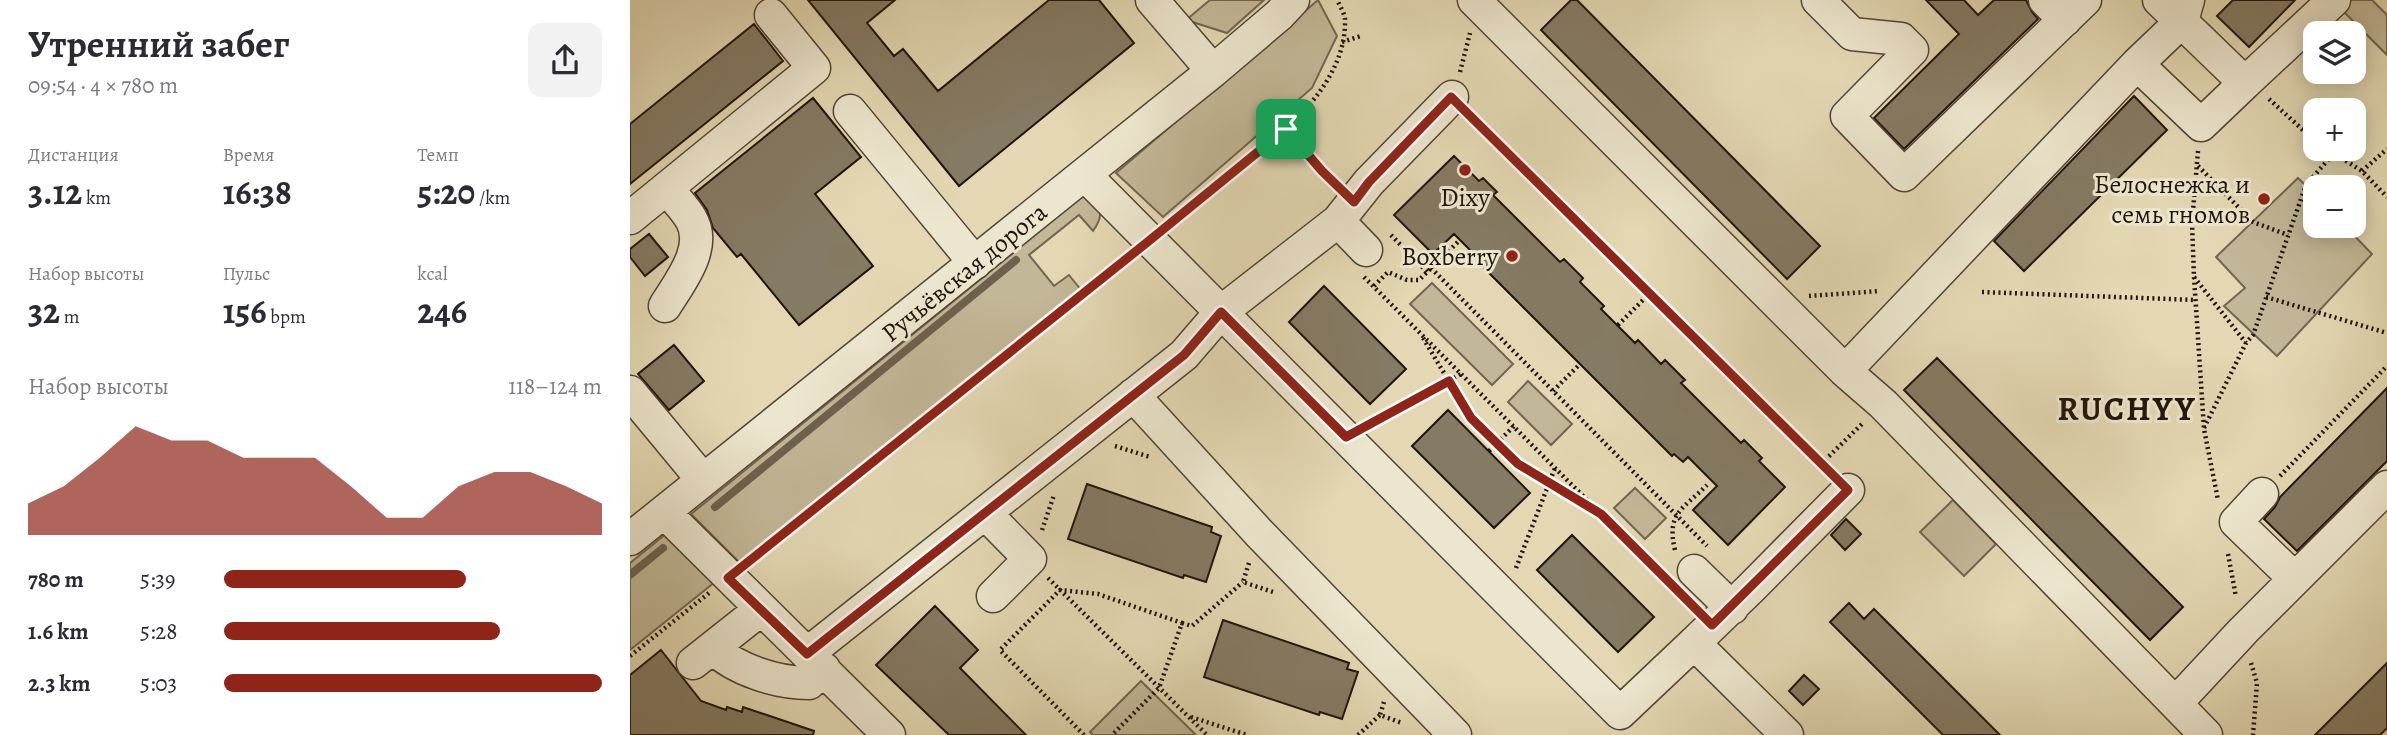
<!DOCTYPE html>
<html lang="ru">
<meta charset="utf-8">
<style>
:root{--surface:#fff;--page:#f2f2f3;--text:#2b2b33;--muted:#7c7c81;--accent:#8f2418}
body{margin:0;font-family:Alegreya,serif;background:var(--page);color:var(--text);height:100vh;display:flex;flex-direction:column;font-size:26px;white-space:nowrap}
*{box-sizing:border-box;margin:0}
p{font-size:23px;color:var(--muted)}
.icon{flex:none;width:38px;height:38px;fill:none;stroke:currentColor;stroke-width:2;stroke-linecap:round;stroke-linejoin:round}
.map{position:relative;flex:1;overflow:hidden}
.details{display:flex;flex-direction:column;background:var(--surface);width:630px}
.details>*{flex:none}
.controls{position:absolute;left:1673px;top:21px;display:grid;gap:14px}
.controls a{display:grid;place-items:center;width:63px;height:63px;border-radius:14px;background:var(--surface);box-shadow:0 4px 18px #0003;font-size:35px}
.pin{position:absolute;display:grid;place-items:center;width:60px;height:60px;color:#fff;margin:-30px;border-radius:14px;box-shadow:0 4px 10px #0006}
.round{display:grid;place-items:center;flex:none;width:74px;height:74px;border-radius:14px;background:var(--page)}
.head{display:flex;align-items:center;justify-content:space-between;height:119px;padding:0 28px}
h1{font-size:38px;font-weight:700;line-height:52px}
.figures{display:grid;grid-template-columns:repeat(3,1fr);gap:10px;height:119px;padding:7px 28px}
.figures div{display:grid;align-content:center}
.figures b{font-size:35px;font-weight:700}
.figures small{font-size:19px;font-weight:400}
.figures p{font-size:19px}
.chart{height:196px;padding:14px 28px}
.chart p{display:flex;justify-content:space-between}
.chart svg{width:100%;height:126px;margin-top:7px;fill:var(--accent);opacity:.7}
ul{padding:0 28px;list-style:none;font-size:23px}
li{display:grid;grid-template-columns:112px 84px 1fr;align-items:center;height:52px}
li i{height:18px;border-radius:9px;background:var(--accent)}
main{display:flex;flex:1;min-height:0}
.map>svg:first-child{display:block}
.green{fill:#c2b797;stroke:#716652;stroke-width:2}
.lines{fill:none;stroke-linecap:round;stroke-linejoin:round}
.stream{stroke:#6d614e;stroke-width:8}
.building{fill:#857a63;stroke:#20140c;stroke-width:2}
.minor-casing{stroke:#514536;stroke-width:35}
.path{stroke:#20140c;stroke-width:4.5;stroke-dasharray:2 3.5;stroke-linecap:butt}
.minor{stroke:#ede6ce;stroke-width:32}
.route-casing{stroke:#fff;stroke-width:14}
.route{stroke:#8f2418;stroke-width:9}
.poi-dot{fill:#8f2418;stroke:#ede6ce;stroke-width:2.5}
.labels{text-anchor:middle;stroke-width:6;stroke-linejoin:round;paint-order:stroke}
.poi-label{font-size:26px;fill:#20140c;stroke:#ede6ce;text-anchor:end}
.street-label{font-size:26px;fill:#20140c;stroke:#ede6ce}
.district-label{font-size:33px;font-weight:bold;letter-spacing:2px;fill:#20140c;stroke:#ede6ce}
</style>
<main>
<section class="details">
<div class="head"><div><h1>Утренний забег</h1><p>09:54 · 4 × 780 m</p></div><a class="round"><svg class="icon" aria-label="share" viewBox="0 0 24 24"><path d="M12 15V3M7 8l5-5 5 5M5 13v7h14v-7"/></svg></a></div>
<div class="figures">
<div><p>Дистанция</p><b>3.12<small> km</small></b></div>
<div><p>Время</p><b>16:38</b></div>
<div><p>Темп</p><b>5:20<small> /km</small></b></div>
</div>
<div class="figures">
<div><p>Набор высоты</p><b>32<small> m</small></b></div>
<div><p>Пульс</p><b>156<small> bpm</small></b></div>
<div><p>kcal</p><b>246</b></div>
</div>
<div class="chart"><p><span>Набор высоты</span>118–124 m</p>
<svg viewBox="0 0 160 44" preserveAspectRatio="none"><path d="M0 44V33L10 27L20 17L30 6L40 11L50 11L60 17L70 17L80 17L90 27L100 38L110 38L120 27L130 22L140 22L150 27L160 33V44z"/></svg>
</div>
<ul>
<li><b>780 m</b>5:39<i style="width:64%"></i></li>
<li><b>1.6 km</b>5:28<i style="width:73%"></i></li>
<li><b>2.3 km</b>5:03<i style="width:100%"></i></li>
</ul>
</section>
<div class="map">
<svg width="1757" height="735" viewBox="0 0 1757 735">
<rect width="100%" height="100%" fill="#e3d8b3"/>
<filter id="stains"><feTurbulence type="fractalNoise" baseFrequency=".00286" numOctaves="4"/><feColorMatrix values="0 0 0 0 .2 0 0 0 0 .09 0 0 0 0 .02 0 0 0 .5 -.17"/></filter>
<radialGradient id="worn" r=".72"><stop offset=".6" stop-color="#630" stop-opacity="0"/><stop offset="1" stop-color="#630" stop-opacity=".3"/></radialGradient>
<!-- green -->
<path class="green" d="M 580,0 L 634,0 L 597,33 L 556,20 Z
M 688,0 L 707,36 L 682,88 L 533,217 L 486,173 Z
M 1718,0 L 1742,0 L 1757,15 L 1757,55 L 1710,8 Z
M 1668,178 L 1685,195 L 1685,226 L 1715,226 L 1742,254 L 1647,356 L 1594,306 L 1615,288 L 1586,257 Z
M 457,196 C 471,210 475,214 463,231 L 449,215 L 399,255 L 424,286 L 439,275 L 451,290 L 109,562 L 61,514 L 452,197 Z
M 802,283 L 883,364 L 862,385 L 780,304 Z
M 898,381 L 942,424 L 921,445 L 878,402 Z
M 1005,488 L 1036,518 L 1015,539 L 984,508 Z
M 1323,500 L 1366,544 L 1334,576 L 1290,532 Z
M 37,533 L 85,582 L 0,650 L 0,563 Z
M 511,681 L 566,735 L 463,735 L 460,732 Z"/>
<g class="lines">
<!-- stream -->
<path class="stream" d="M 85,507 L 386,260
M 0,575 L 33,548"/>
</g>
<!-- building -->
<path class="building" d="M 178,0 L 265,0 L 237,23 L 264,56 L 273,49 L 308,91 L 419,0 L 469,0 L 504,43 L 329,186 Z
M 941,0 L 947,0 L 1190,246 L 1157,279 L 911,30 Z
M 1296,0 L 1334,0 L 1348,15 L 1364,0 L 1396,0 L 1402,12 L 1408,19 L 1274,149 L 1244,118 L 1329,34 Z
M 1603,0 L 1665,0 L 1619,47 L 1587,16 Z
M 124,24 L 153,61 L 0,184 L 0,124 Z
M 1504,96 L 1537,130 L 1394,271 L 1364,241 Z
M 183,98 L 231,157 L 185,194 L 243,266 L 169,325 L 111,254 L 107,257 L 83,228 L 77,210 L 65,193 Z
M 824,156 L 849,181 L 853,178 L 867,192 L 863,195 L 930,262 L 934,259 L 953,278 L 950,282 L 974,306 L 971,309 L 1005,343 L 1008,340 L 1031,364 L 1035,360 L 1055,380 L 1051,383 L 1111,443 L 1114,440 L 1132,458 L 1129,461 L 1155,487 L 1098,545 L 1063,510 L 1087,486 L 1058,457 L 1053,462 L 1044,454 L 1042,456 L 849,263 L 851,261 L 824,234 L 803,254 L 764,215 Z
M 19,234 L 38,257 L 15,276 L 0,257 L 0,249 Z
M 694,286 L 776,369 L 740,404 L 659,322 Z
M 44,345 L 74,381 L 39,410 L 8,374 Z
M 1307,358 L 1553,607 L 1520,640 L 1274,390 Z
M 1757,388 L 1757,461 L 1667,551 L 1634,519 L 1645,507 L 1650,497 Z
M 818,410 L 900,493 L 864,528 L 782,446 Z
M 457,484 L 582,527 L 581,532 L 591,536 L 576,582 L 554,575 L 553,578 L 438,539 Z
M 1216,519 L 1231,534 L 1215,550 L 1201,535 Z
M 942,535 L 1024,617 L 988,652 L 907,570 Z
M 1219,603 L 1234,619 L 1244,609 L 1370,735 L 1313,735 L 1200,622 Z
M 305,606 L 348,650 L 330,668 L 396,735 L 319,735 L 246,665 Z
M 593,620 L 719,663 L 717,669 L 728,672 L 712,719 L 690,712 L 689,715 L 574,677 Z
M 31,650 L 71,701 L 96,710 L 97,707 L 112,712 L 113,707 L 184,731 L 183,735 L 0,735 L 0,675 Z
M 1757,663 L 1757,728 L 1750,735 L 1685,735 Z
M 1174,675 L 1189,689 L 1173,705 L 1159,691 Z"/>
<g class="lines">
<!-- minor casing -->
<g class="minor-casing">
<path id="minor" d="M 522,0 L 583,71
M 844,0 L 1215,371 L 1253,404 L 1576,735
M 1188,0 L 1222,34 L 1271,39 L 1282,50 L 1217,116 L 1274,175 L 1455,0
M 1415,0 L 1435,20
M 1529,0 L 1615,83 L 1704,0
M 1507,64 L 1571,125 L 1615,83
M 220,111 L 345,263
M 455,175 L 591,312 L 708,221 L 739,182 L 822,97
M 0,218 L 184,68 L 141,15
M 708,221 L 736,250
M 35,306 C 49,283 78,248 61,219 C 55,208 44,198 37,188
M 1215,371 L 1507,64 L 1552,21 L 1558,0
M 0,392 L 73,480
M 503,395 L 629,533 L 825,735
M 1632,494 L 1606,522 L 1665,579
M 34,512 L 259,735
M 355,513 L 400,559 L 363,596
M 0,539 L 583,71 L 649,15 L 663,0
M 1064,571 L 1102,608
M 83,648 C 106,670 147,683 179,683 L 194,669
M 177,654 L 554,355 L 591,312 L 990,713 L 1064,643
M 63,663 L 130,610
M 1546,703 L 1613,631 L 1757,487
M 1157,735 L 1064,643 L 1120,589 L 1218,490"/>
</g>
<!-- path -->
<path class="path" d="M 712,42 L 731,36
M 830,72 L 840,33
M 1639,99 L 1685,141
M 841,117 L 1198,470
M 656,129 L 703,182
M 1697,149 L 1732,171 L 1757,197
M 1568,151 L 1562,223 L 1564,277 L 1574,429 L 1588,500
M 1568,166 L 1623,222 L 1658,235
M 1732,171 L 1757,149
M 542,222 L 656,129 C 686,101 716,64 715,20 C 715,14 710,6 707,0
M 761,235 L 797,272
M 801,268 L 1077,546
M 734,277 L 1037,580
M 1564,277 L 1616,343
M 744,286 L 758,272 L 777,280 L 789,280 L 830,240
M 1352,292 L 1566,300
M 1179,296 L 1250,291
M 1636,297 L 1757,333
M 988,325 L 1019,294
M 793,338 L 841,418 L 888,464 L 964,509
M 923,391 L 950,364
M 742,423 L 831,374
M 1574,428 L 1616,343 L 1623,335 L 1676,185 L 1704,153
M 485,446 L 520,457
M 859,451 L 884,426
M 1191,464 L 1234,422
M 1650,476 L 1757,366
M 412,530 L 424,495
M 1045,550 C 1036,513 1053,509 1077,485
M 1598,554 L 1606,597
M 121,559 L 500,256
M 619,563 L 613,582 L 646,593
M 886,568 L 925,468
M 418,578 L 577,735
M 552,623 L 562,626 L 613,582
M 0,656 L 79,593
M 1621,663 L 1627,683 L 1623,735
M 754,702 L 750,715 L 772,723
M 561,717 L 617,735
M 454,735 L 370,650 L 430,590 L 468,594 L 552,623 L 529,688 L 482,735
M 728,735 L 750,715"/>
<!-- minor -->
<use href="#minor" class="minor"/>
</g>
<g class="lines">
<!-- route casing -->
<g class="route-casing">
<path id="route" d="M 821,97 L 1218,490 L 1082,625 L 971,514 L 888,464 L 841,418 L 819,381 L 716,437 L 591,312 L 554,355 L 177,654 L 98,578 L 520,240 L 656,129 L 692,171 L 724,202 L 739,182 Z"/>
</g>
<!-- route -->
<use href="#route" class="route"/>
</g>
<!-- markers -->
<g class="poi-dot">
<circle cx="835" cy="170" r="7"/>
<circle cx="1634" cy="199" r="7"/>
<circle cx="882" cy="256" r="7"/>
</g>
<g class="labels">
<!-- poi labels -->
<g class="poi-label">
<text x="1620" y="193">Белоснежка и<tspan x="1620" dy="30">семь гномов</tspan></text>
<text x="835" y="206" text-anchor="middle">Dixy</text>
<text x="868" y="265">Boxberry</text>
</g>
<!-- street labels -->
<g class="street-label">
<text transform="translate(334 272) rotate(-39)" y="9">Ручьёвская дорога</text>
</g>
<!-- district labels -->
<g class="district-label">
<text x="1497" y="420">RUCHYY</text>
</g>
</g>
<rect width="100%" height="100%" filter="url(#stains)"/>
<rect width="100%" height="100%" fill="url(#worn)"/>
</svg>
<div class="controls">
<a><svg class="icon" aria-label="layers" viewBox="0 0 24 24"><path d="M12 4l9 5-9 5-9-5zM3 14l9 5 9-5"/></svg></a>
<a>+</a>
<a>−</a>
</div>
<div class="pin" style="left:656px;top:129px;background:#1e9e55"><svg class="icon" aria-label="arrive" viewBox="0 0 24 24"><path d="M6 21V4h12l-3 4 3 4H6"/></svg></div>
</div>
</main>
